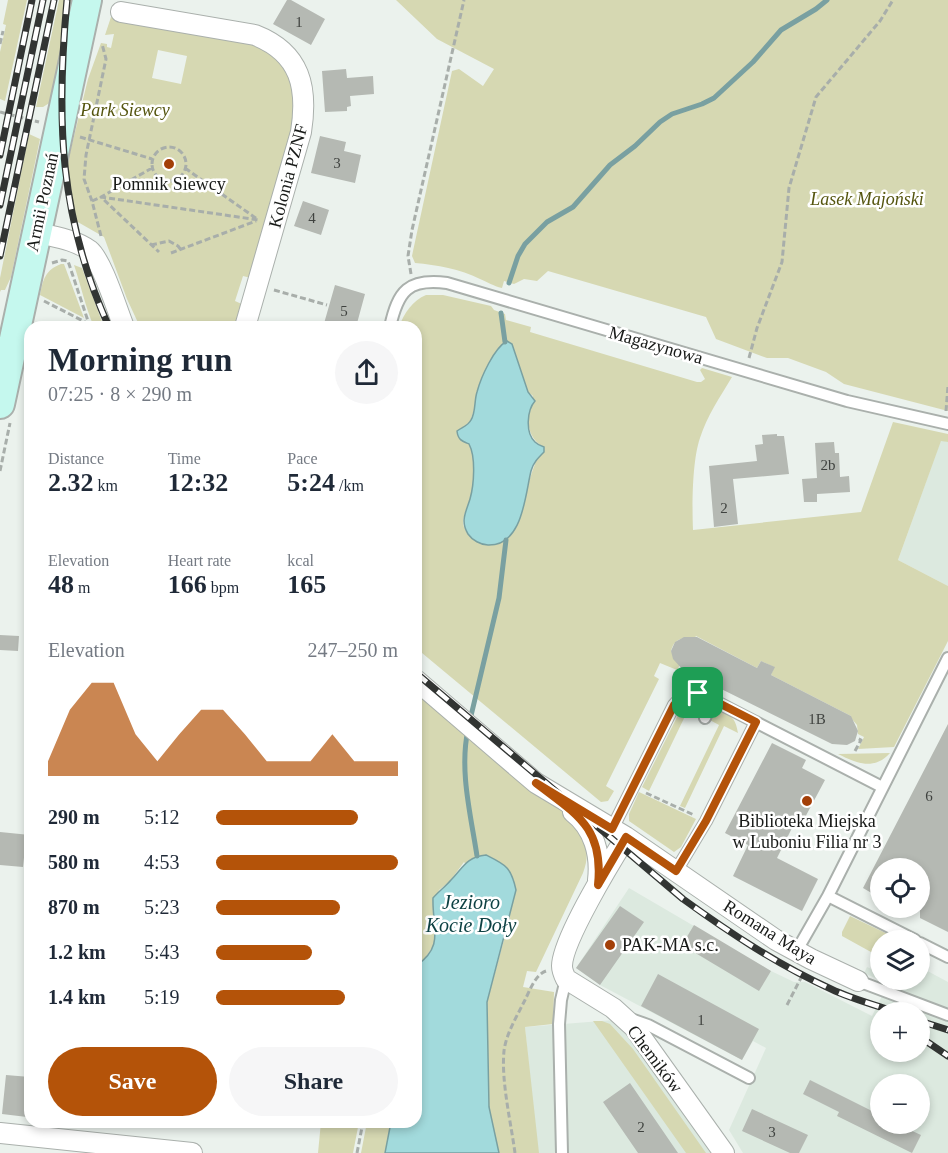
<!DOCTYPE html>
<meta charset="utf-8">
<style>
:root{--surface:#fff;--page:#f6f6f7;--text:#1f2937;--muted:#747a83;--accent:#b45309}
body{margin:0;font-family:Georgia,serif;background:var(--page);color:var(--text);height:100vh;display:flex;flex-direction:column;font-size:22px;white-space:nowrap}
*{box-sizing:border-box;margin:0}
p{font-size:20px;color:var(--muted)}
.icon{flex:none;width:33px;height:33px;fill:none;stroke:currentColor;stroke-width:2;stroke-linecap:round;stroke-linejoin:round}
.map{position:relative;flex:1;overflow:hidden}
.panel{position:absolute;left:24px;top:321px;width:398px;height:807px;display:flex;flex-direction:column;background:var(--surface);border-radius:18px;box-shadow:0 3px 9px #0003}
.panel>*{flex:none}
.buttons{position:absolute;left:870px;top:858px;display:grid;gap:12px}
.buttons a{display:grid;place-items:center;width:60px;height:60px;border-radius:50%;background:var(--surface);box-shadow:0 3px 9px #0003;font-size:30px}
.pin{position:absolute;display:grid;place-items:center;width:51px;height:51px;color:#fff;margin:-26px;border-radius:12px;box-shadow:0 3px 9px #0006}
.round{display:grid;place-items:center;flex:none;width:63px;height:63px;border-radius:32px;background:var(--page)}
.summary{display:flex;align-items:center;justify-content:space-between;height:102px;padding:0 24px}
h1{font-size:33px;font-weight:700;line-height:45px}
.figures{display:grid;grid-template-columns:repeat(3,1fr);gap:9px;height:102px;padding:6px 24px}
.figures div{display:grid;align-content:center}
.figures b{font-size:26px;font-weight:700}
.figures small{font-size:16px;font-weight:400}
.figures p{font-size:16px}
.chart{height:168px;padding:12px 24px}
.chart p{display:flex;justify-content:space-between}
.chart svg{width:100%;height:108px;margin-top:6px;fill:var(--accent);opacity:.7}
.action{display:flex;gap:12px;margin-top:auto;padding:12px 24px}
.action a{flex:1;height:69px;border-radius:36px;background:var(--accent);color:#fff;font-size:24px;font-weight:700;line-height:69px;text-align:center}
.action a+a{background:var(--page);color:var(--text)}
ul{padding:0 24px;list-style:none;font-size:20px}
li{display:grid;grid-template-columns:96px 72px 1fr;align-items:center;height:45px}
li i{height:15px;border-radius:8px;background:var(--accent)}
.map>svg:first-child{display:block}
.built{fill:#dce9df;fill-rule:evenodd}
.green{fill:#d6d8b2;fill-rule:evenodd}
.water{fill:#a2dadc;stroke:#79a0a1;stroke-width:1.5}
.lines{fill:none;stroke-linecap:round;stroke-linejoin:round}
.stream{stroke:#79a0a1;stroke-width:5}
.building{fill:#b5b9b3}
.lane-casing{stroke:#aab0ac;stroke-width:14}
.street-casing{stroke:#aab0ac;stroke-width:22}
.secondary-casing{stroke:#aab0ac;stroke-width:32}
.path{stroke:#a8aeaa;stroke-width:3;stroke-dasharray:6 3;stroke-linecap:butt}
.lane{stroke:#fff;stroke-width:10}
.street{stroke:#fff;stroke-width:20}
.secondary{stroke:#c5f8ee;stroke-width:28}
.rail-casing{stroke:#323533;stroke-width:7}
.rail{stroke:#fff;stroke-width:4.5;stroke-dasharray:14;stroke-linecap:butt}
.route-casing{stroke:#fff;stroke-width:12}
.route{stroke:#b45309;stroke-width:8}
.poi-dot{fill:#a33f08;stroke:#fff;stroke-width:2}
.labels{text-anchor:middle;stroke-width:5;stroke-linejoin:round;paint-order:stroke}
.number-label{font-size:15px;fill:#3f423f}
.park-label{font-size:18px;font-style:italic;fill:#55550f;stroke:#fff}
.street-label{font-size:18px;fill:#181a18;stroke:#fff}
.poi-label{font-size:18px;fill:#181a18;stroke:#fff}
.water-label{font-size:20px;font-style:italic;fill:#0d4143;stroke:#fff}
</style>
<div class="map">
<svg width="948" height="1153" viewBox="0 0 948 1153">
<rect width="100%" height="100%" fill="#ebf2ed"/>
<!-- built -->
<path class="built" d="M 941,440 L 948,442 L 948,586 L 898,560 Z
M 629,888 L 771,971 L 794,982 L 805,982 L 872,1016 L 888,984 L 864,973 L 867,967 L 874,970 L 880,958 L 880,980 L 920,980 L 920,967 L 948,982 L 948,1153 L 743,1153 L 729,1130 L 766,1048 L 753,1041 L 742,1060 L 600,985 L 576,968 ZM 880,1012 L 920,1012 L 920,1052 L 880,1052 ZM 880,1084 L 920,1084 L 920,1124 L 880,1124 Z
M 614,1020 L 628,1036 L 711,1153 L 537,1153 L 525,1027 Z"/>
<!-- green -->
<path class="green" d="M 8,0 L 27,0 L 5,101 L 0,99 L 0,52 L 6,25 L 3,24 Z
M 59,0 L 75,0 L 51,102 L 43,107 L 36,107 Z
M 396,0 L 948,0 L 948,411 L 844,384 L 826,372 L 788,358 L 767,358 L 716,339 L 706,317 L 548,271 L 537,281 L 524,279 L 514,284 L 504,281 L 502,288 C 493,286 488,282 480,279 C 460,269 437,265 415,263 L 412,256 L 413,251 L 452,71 L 459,69 L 483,86 L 494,69 L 437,39 Z
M 111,17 L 249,40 L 273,53 L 290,73 L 296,93 L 296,115 L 251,278 L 243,276 L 235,301 L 244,305 L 238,327 L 140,327 L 127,299 L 104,237 L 76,221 L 66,169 L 88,79 L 101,43 L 107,44 L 107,47 L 111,48 L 114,34 L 105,35 ZM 158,50 L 187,56 L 181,84 L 152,78 Z
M 29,134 L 40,139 L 11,277 L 5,290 L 1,290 L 0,292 L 0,278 Z
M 61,264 L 64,264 L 84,318 L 40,295 C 43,280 45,270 61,264 Z
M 74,265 L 82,268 L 104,327 L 94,327 C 85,306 81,286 74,265 Z
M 426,295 L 443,295 L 491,306 L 494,310 L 505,314 L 506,320 L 531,327 L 530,332 L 697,382 L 701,382 L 705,379 L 700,370 L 702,368 L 732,377 C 720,397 707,416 700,438 C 692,461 692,507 693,530 L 861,512 L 893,422 L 948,434 L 948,442 L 941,441 L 898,560 L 948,586 L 948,641 L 894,747 L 858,749 L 864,737 L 858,734 L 857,725 L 851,718 L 851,716 L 771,675 L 774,667 L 761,661 L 757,668 L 696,636 L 694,639 C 683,637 674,638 671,651 L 680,665 L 677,670 L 660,663 L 654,676 L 659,679 L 606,786 L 614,791 L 608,801 L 601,802 L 416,648 L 416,327 L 399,327 C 404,313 413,300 426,295 ZM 512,344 L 528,392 L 533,396 C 527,416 524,435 543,447 C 528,473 526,501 516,528 L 486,545 C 477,541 468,537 464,527 C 461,519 467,508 470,500 C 474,486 476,457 469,444 L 461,441 L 460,429 L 470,422 L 490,360 L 495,356 L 498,348 Z
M 416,693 L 530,790 L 532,788 C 560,809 599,832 583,873 L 536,972 L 527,971 L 523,987 L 554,992 L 553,1024 L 525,1027 L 539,1153 L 499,1153 L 489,1107 L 487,1002 L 508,925 L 464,862 L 450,881 L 439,890 L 433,916 L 435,943 L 424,960 L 416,966 Z
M 691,702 L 701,706 L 702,716 L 688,710 L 649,791 L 642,787 L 681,709 Z
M 718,711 C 732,714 736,720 738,733 L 724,726 L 685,808 L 680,806 L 719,725 L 708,719 L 713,714 Z
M 890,753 C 874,771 856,763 838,754 Z
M 639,792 L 696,819 L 681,847 L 674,852 L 629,821 L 629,814 Z
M 850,916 L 894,937 L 892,940 L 880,940 L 880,957 L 842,936 L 842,932 Z
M 593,1021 L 602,1021 L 610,1024 L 633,1049 L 706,1153 L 686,1153 Z
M 321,1122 L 359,1122 L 353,1153 L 318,1153 Z
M 367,1122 L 391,1122 L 385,1153 L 361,1153 Z"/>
<!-- water -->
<path class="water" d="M 507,341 L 512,344 L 528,392 L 535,401 C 527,410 525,433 535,442 C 537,444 541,446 544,447 L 544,452 C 538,458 533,463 531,471 C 525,495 523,546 488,545 C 481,545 472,540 468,534 C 460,521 466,512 470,499 C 474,485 476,457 469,444 C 462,441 458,440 457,431 C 462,427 468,426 471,420 C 476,412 474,401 477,392 C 481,377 494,348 507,341 Z
M 486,855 C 506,865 511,867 516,890 L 487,1002 L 489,1107 L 499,1153 L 385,1153 L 391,1122 L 416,1122 L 416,966 C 445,946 432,928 433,898 C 439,891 445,887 451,880 C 463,868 466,857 486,855 Z"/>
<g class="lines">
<!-- stream -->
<path class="stream" d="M 509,283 L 518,256 L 525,244 L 547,222 L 573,207 L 610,165 L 635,146 L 660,122 L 672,114 L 702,104 L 714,98 L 753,62 L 781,30 L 816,9 L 827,0
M 501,313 L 505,342
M 470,720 L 499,598 L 506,540
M 468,730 C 459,770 471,816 477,856"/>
</g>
<!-- building -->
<path class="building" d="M 287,0 L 291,0 L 325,19 L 311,45 L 273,24 Z
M 346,69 L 347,78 L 373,76 L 374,94 L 350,96 L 351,106 L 347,107 L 347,111 L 325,112 L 322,71 Z
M 320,136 L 346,142 L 344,151 L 361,155 L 355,183 L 311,173 Z
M 303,201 L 329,210 L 321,235 L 294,226 Z
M 335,285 L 365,294 L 356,327 L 323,327 Z
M 777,434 L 777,436 L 784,436 L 789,474 L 733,479 L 738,524 L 714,527 L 709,466 L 757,461 L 755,445 L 763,444 L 762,435 Z
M 834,442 L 835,453 L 839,453 L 840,477 L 849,476 L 850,492 L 817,494 L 817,502 L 804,502 L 802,479 L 817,478 L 815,443 Z
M 0,635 L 19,636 L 18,651 L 0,650 Z
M 684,637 L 697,637 L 757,668 L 761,661 L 775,667 L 771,675 L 851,716 L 858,731 L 855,741 L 847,745 L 832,744 L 683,670 L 673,659 L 671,651 L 675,642 Z
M 948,724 L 948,932 L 920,918 L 920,868 L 880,868 L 880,898 L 863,888 Z
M 772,743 L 806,760 L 802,768 L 825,780 L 802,823 L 796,820 L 777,858 L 818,879 L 802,911 L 733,876 L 748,845 L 725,833 Z
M 0,832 L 30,835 L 30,849 L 25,848 L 23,867 L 0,865 Z
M 620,906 L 644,922 L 600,985 L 576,968 Z
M 694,925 L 771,971 L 759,991 L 682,945 Z
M 658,974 L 759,1029 L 742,1060 L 641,1006 Z
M 6,1075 L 30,1077 L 27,1117 L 2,1114 Z
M 810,1080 L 880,1115 L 880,1124 L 897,1124 L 921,1135 L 912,1153 L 837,1116 L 839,1112 L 803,1094 Z
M 630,1083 L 678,1153 L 638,1153 L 603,1102 Z
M 752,1109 L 808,1135 L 799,1153 L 790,1153 L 742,1131 Z"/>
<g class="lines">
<!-- lane casing -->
<g class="lane-casing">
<path id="lane" d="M 390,327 C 398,291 408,278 447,283 L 847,401 L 948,424
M 705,718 L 713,700
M 612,829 L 674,705 C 683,694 692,690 705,696 L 882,787
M 676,871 L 706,821 L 756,722
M 828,896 L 915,940
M 920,943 L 948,957
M 796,952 L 828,896 L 948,658
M 858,981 L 948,1015
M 631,1019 L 648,1025 L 749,1078
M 562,1153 L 559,1024 L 561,1000 L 566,979"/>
</g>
<!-- street casing -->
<g class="street-casing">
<path id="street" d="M 121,12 L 255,35 C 301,53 308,88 301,132 L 245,327
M 35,232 C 53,237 74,239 89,250 C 102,260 117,310 124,327
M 416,680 L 536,783 L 626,837 L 776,940 L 811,959 L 858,981
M 573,812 C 594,828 601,855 598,880
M 626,837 C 611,861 562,941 562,966 C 562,971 564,975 566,979 L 613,1008 L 634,1027 L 724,1153
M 0,1133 L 192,1153"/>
</g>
<!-- secondary casing -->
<g class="secondary-casing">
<path id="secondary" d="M 0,404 L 87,0"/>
</g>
<!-- path -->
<path class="path" d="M 0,44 L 3,31
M 0,112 L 39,122
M 80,137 L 152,159
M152 164a17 17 0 1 1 34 0a17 17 0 1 1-34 0Z
M 152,168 L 101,197 L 159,252
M 185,168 L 257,219
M 92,201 L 101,197 L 259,220
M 101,236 L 92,201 L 84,179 L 86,155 L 106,59 L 102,44
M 151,245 L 169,241 L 178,246 L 181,250
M 171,253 L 256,221
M 52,263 L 62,260 L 68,261 L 89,324
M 411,274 L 408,256 L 412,230 L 464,0
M 274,290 L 327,305
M 44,301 L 89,324
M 749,358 L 757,328 L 782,262 L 789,188 L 816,97 L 880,21 L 893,0
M 946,411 L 948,386
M 0,471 L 10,423
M 674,686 L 681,672
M 855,751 L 861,740 L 857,738
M 646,793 L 694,815
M 787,1005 L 803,974
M 357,1153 L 363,1122
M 515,1153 C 511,1123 501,1081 504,1051 C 506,1034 517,1016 525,1000 C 530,990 535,975 546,971"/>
<!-- lane -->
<use href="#lane" class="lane"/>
<!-- street -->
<use href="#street" class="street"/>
<!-- secondary -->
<use href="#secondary" class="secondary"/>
<!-- rail casing -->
<g class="rail-casing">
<path id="rail" d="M 67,0 C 56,119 59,217 109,327
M 0,155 L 32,0
M 0,205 L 43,0
M 0,256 L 54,0
M 416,673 L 683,899 C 730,933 778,965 831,989 C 852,999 875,1005 896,1012
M 920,1021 L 948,1030
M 920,1037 L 948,1056"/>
</g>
<!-- rail -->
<use href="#rail" class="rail"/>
</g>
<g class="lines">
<!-- route casing -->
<g class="route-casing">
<path id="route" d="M 691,693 L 705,696 L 756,722 L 706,821 L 676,871 L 626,837 L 598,885 C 604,827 576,814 536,783 L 612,829 L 674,705 L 679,699 Z"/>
</g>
<!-- route -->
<use href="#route" class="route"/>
</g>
<!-- markers -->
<g class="poi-dot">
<circle cx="169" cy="164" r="6"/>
<circle cx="807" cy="801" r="6"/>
<circle cx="610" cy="945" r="6"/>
</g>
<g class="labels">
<!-- number labels -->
<g class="number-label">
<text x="299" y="27">1</text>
<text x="337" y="168">3</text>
<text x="312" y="223">4</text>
<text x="344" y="316">5</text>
<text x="828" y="470">2b</text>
<text x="724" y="513">2</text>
<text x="817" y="724">1B</text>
<text x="929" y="801">6</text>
<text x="701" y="1025">1</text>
<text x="641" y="1132">2</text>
<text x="772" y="1137">3</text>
</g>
<!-- park labels -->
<g class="park-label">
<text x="125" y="116">Park Siewcy</text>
<text x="867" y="205">Lasek Majoński</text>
</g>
<!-- street labels -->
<g class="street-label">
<text transform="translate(288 176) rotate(-75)" y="6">Kolonia PZNF</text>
<text transform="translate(42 202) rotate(-78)" y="6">Armii Poznań</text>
<text transform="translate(656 345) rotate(16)" y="6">Magazynowa</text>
<text transform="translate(770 932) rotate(32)" y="6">Romana Maya</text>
<text transform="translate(655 1059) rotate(53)" y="6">Chemików</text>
</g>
<!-- poi labels -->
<g class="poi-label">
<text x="169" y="190">Pomnik Siewcy</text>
<text x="807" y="827">Biblioteka Miejska<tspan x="807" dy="21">w Luboniu Filia nr 3</tspan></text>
<text x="622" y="951" text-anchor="start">PAK-MA s.c.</text>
</g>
<!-- water labels -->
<g class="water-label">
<text x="471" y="909">Jezioro<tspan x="471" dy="23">Kocie Doły</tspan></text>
</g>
</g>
</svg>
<div class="buttons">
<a><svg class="icon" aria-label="locate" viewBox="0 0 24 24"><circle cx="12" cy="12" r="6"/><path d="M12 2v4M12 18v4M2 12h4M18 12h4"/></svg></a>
<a><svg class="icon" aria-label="layers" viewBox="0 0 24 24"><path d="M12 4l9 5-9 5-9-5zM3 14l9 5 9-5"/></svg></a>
<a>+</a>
<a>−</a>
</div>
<div class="pin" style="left:698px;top:693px;background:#1e9e55"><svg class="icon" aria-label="arrive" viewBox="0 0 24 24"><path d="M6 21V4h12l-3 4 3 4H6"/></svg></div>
<section class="panel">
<div class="summary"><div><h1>Morning run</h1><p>07:25 · 8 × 290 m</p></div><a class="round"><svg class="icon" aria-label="share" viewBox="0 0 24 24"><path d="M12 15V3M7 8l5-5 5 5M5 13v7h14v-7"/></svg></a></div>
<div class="figures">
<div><p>Distance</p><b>2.32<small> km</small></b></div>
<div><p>Time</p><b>12:32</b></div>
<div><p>Pace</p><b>5:24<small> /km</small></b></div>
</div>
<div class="figures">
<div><p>Elevation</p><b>48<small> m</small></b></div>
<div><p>Heart rate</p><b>166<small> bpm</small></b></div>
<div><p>kcal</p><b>165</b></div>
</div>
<div class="chart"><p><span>Elevation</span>247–250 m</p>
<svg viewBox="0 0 160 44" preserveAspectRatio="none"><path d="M0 44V38L10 17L20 6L30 6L40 27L50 38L60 27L70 17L80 17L90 27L100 38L110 38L120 38L130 27L140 38L150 38L160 38V44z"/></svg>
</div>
<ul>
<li><b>290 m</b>5:12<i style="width:78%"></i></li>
<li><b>580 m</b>4:53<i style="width:100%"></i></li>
<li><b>870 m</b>5:23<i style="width:68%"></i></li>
<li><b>1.2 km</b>5:43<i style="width:53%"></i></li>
<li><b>1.4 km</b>5:19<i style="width:71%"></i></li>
</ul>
<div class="action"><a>Save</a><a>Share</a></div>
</section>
</div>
